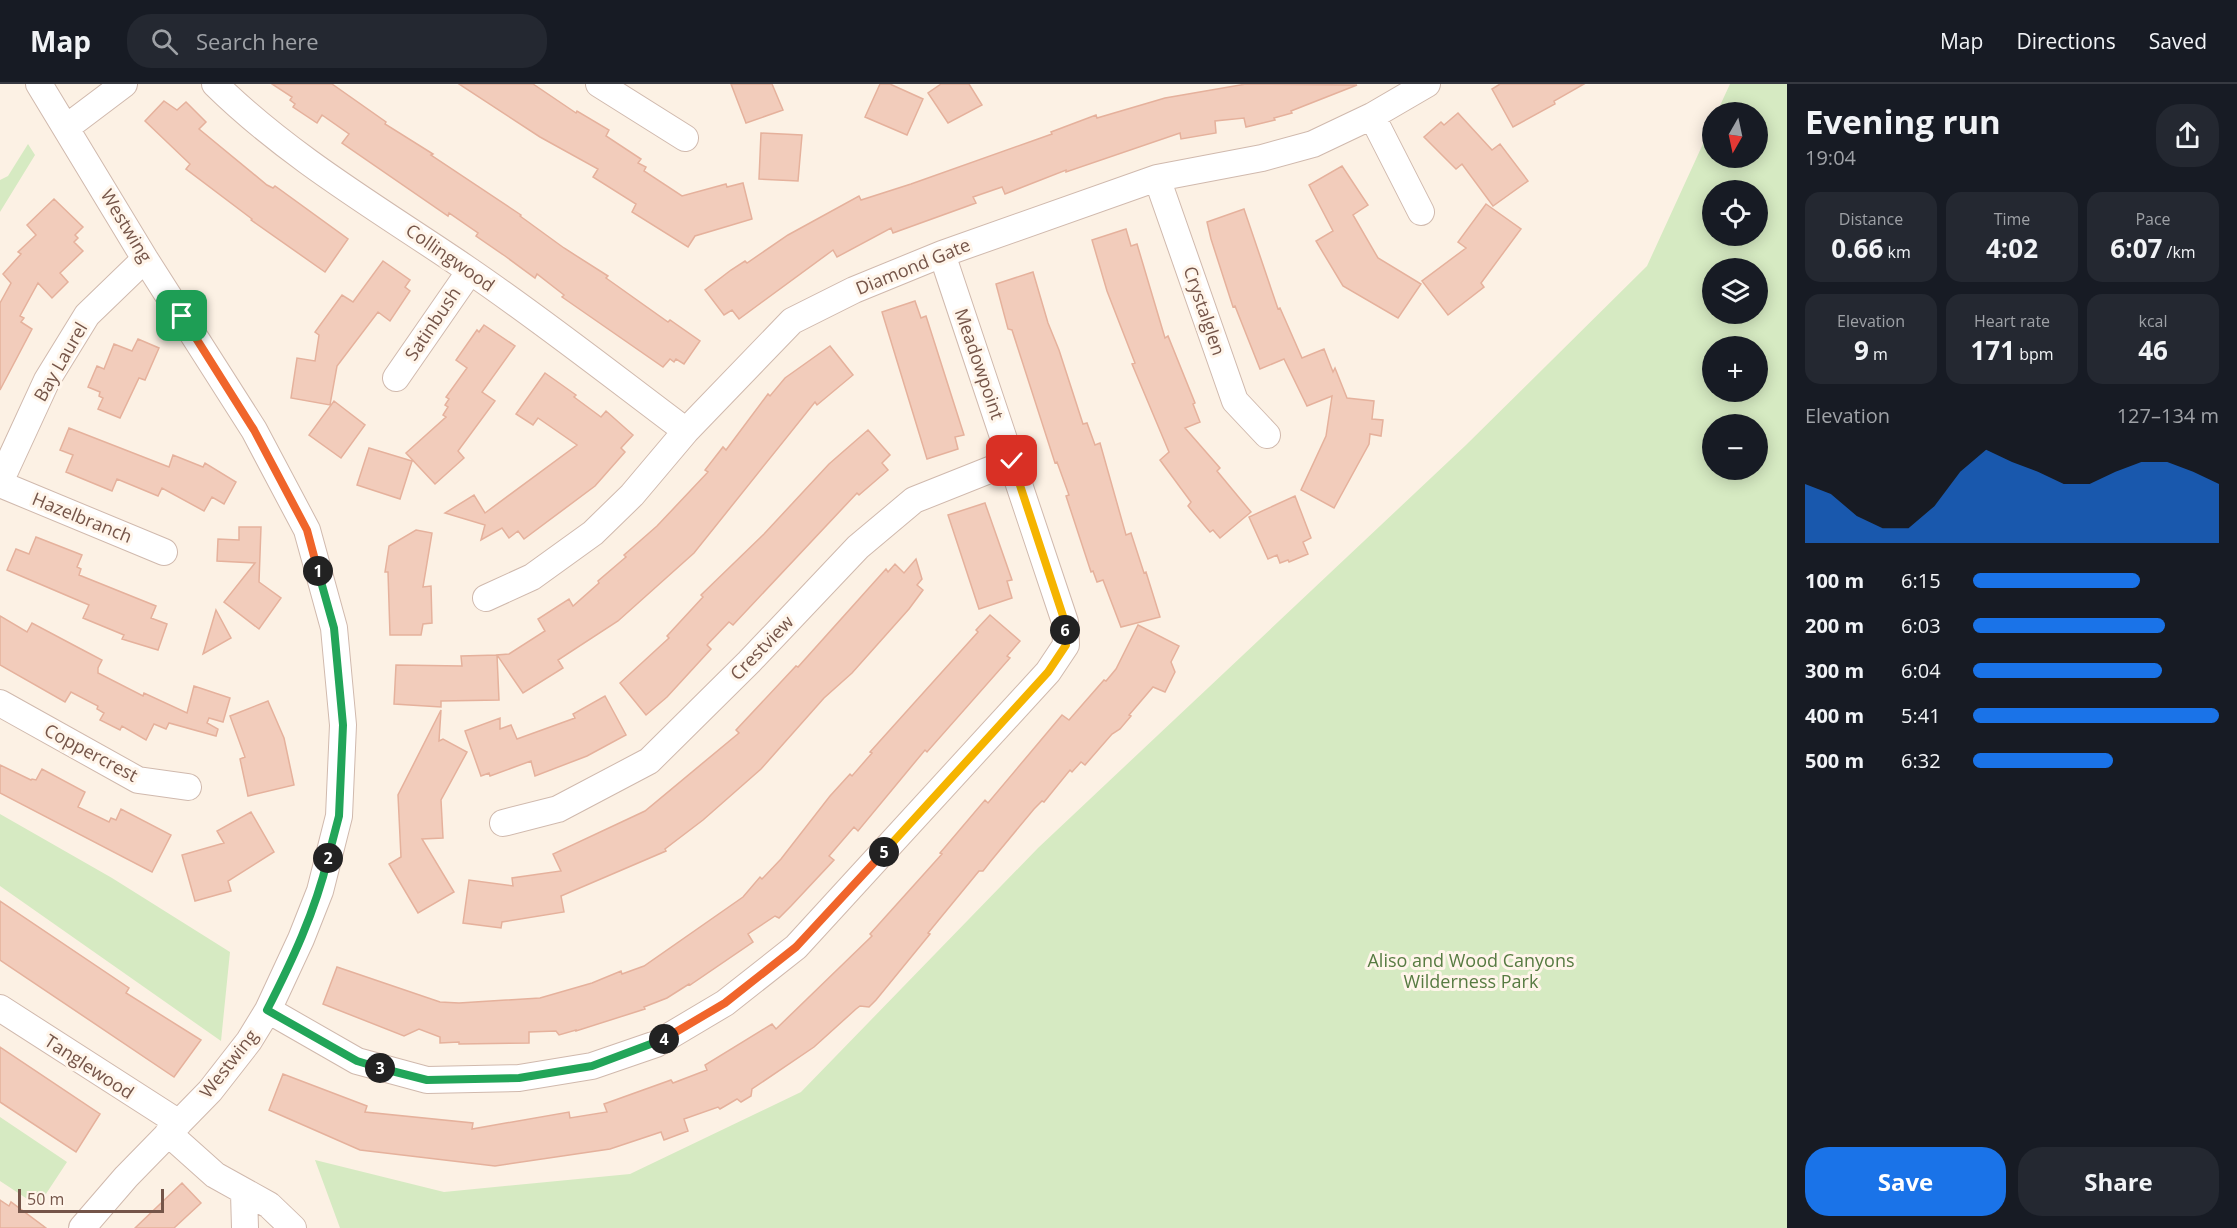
<!DOCTYPE html>
<meta charset="utf-8">
<style>
:root{--surface:#171b24;--page:#242831;--text:#f1f3f6;--muted:#9ea1a6;--line:#363941;--accent:#1a73e8}
body{margin:0;font-family:"Open Sans",sans-serif;background:var(--page);color:var(--text);height:100vh;display:flex;flex-direction:column;font-size:22px;white-space:nowrap}
*{box-sizing:border-box;margin:0}
p{font-size:20px;color:var(--muted)}
.icon{flex:none;width:33px;height:33px;fill:none;stroke:currentColor;stroke-width:2;stroke-linecap:round;stroke-linejoin:round}
.map{position:relative;flex:1;overflow:hidden}
.drawer{display:flex;flex-direction:column;background:var(--surface);width:450px}
.drawer>*{flex:none}
.needle{width:39px;rotate:189deg}
.buttons{position:absolute;left:1702px;top:18px;display:grid;gap:12px}
.buttons a{display:grid;place-items:center;width:66px;height:66px;border-radius:50%;background:var(--surface);box-shadow:0 3px 15px #0003;font-size:30px}
.scale{position:absolute;left:18px;bottom:15px;width:146px;box-sizing:border-box;padding-left:6px;border:3px solid #755549;border-top:0;font-size:16px;line-height:21px;white-space:nowrap;color:#755549;-webkit-text-stroke:4px #fff5ea;paint-order:stroke}
.pin{position:absolute;display:grid;place-items:center;width:51px;height:51px;color:#fff;margin:-26px;border-radius:12px;box-shadow:0 3px 9px #0006}
.km{position:absolute;width:30px;height:30px;margin:-15px;border-radius:50%;background:#222;color:#fff;font-size:16px;line-height:30px;text-align:center}
.round{display:grid;place-items:center;flex:none;width:63px;height:63px;border-radius:24px;background:var(--page)}
.overview{display:flex;align-items:center;justify-content:space-between;height:102px;padding:0 18px}
h1{font-size:33px;font-weight:700;line-height:45px}
.stats{display:grid;grid-template-columns:repeat(3,1fr);gap:9px;height:102px;padding:6px 18px}
.stats div{display:grid;align-content:center;border-radius:15px;background:var(--page);text-align:center}
.stats b{font-size:26px;font-weight:700}
.stats small{font-size:16px;font-weight:400}
.stats p{font-size:16px}
.chart{height:168px;padding:12px 18px}
.chart p{display:flex;justify-content:space-between}
.chart svg{width:100%;height:108px;margin-top:6px;fill:var(--accent);opacity:.7}
.button{display:flex;gap:12px;margin-top:auto;padding:12px 18px}
.button a{flex:1;height:69px;border-radius:24px;background:var(--accent);color:#fff;font-size:24px;font-weight:700;line-height:69px;text-align:center}
.button a+a{background:var(--page);color:var(--text)}
ul{padding:0 18px;list-style:none;font-size:20px}
li{display:grid;grid-template-columns:96px 72px 1fr;align-items:center;height:45px}
li i{height:15px;border-radius:8px;background:var(--accent)}
header{display:flex;align-items:center;gap:36px;box-sizing:border-box;height:84px;padding:0 30px;background:var(--surface);border-bottom:2px solid var(--line)}
header strong{font-size:28px}
nav{display:flex;gap:33px;margin-inline-start:auto;font-size:21px}
.search{width:420px;height:54px;background:var(--page);display:flex;align-items:center;gap:15px;box-sizing:border-box;padding:0 21px;border-radius:24px;color:var(--muted);font-size:22px}
main{display:flex;flex:1;min-height:0}
.map>svg:first-child{display:block}
.green{fill:#d6eac2;fill-rule:evenodd}
.building{fill:#f2ccbb;stroke:#e5b19c;stroke-width:1.5}
.lines{fill:none;stroke-linecap:round;stroke-linejoin:round}
.minor-casing{stroke:#d0b9ad;stroke-width:28}
.minor{stroke:#fff;stroke-width:26}
.split-1-casing{stroke:#fff;stroke-width:12}
.split-2-casing{stroke:#fff;stroke-width:12}
.split-3-casing{stroke:#fff;stroke-width:12}
.split-4-casing{stroke:#fff;stroke-width:12}
.split-5-casing{stroke:#fff;stroke-width:12}
.split-6-casing{stroke:#fff;stroke-width:12}
.split-7-casing{stroke:#fff;stroke-width:12}
.split-1{stroke:#f0652b;stroke-width:8}
.split-2{stroke:#22a559;stroke-width:8}
.split-3{stroke:#22a559;stroke-width:8}
.split-4{stroke:#22a559;stroke-width:8}
.split-5{stroke:#f0652b;stroke-width:8}
.split-6{stroke:#f5b400;stroke-width:8}
.split-7{stroke:#f5b400;stroke-width:8}
.labels{text-anchor:middle;stroke-width:6;stroke-linejoin:round;paint-order:stroke}
.street-label{font-size:18px;fill:#755549;stroke:#fff5ea}
.park-label{font-size:18px;fill:#577b42;stroke:#fff5ea}
</style>
<header>
<strong>Map</strong>
<div class="search"><svg class="icon" aria-label="search" viewBox="0 0 24 24"><circle cx="10" cy="10" r="6"/><path d="M15 15l6 6"/></svg>Search here</div>
<nav><a>Map</a><a>Directions</a><a>Saved</a></nav>
</header>
<main>
<div class="map">
<svg width="1787" height="1144" viewBox="0 0 1787 1144">
<rect width="100%" height="100%" fill="#fcf1e4"/>
<!-- green -->
<path class="green" d="M 1730,0 L 1787,0 L 1787,1144 L 340,1144 L 315,1076 L 444,1108 L 630,1090 L 801,1008 L 1038,764 L 1466,361 L 1647,182 L 1713,38 L 1713,74 L 1758,74 L 1758,28 L 1717,28 ZM 1713,106 L 1758,106 L 1758,152 L 1713,152 ZM 1758,184 L 1758,230 L 1713,230 L 1713,184 ZM 1713,262 L 1758,262 L 1758,308 L 1713,308 ZM 1713,340 L 1758,340 L 1758,386 L 1713,386 Z
M 28,60 L 35,71 L 0,128 L 0,96 L 8,92 Z
M 0,730 L 112,794 L 230,868 L 221,957 L 0,802 Z
M 0,1033 L 67,1078 L 38,1122 L 0,1097 Z"/>
<!-- building -->
<path class="building" d="M 272,0 L 332,0 L 386,38 L 385,40 L 433,70 L 431,71 L 521,131 L 520,132 L 564,164 L 608,192 L 606,194 L 668,238 L 670,236 L 700,257 L 684,280 L 676,275 L 674,278 L 670,275 L 663,283 L 562,213 L 564,211 L 537,190 L 535,194 L 505,172 L 476,152 L 478,149 L 449,129 L 448,132 L 342,59 L 349,50 L 322,31 L 317,39 L 293,23 L 295,20 L 290,16 L 292,13 Z
M 459,0 L 533,0 L 576,29 L 577,27 L 609,46 L 606,52 L 641,75 L 638,79 L 646,83 L 644,87 L 682,112 L 726,100 L 727,103 L 743,99 L 752,135 L 695,152 L 688,163 L 632,128 L 636,120 L 593,93 L 598,85 L 540,53 Z
M 731,0 L 772,0 L 783,26 L 746,39 Z
M 880,0 L 890,0 L 923,15 L 907,51 L 865,33 Z
M 941,0 L 969,0 L 982,21 L 948,39 L 928,9 Z
M 1246,0 L 1357,1 L 1291,27 L 1292,29 L 1274,34 L 1275,36 L 1246,43 L 1244,34 L 1215,37 L 1216,49 L 1181,55 L 1180,49 L 1066,88 L 1066,86 L 1005,110 L 1002,103 L 973,113 L 976,119 L 893,149 L 891,144 L 837,173 L 833,166 L 739,235 L 732,226 L 724,231 L 705,206 L 731,186 L 745,177 L 747,179 L 788,151 L 859,112 L 861,116 L 911,100 L 1052,50 L 1051,48 L 1096,31 L 1097,34 L 1165,14 Z
M 1500,0 L 1584,0 L 1554,17 L 1555,20 L 1513,43 L 1492,5 Z
M 164,17 L 177,26 L 186,18 L 206,38 L 199,45 L 267,101 L 273,104 L 275,102 L 348,155 L 325,188 L 251,136 L 252,135 L 186,85 L 190,80 L 145,37 Z
M 1458,29 L 1492,66 L 1500,60 L 1528,97 L 1493,122 L 1462,80 L 1456,85 L 1424,53 L 1441,38 L 1444,41 Z
M 761,49 L 802,51 L 798,97 L 759,95 Z
M 1342,82 L 1368,121 L 1353,131 L 1378,174 L 1421,200 L 1398,234 L 1343,202 L 1316,157 L 1333,147 L 1309,101 Z
M 54,115 L 83,143 L 75,151 L 78,154 L 74,158 L 83,167 L 60,189 L 68,198 L 52,214 L 38,199 L 20,232 L 24,234 L 21,238 L 32,245 L 0,306 L 0,219 L 11,199 L 3,190 L 21,170 L 18,168 L 36,151 L 27,141 Z
M 1486,120 L 1521,145 L 1481,199 L 1484,203 L 1448,231 L 1422,197 L 1466,164 L 1458,158 Z
M 1244,125 L 1278,225 L 1280,224 L 1302,274 L 1324,265 L 1333,288 L 1335,284 L 1347,314 L 1374,317 L 1372,335 L 1383,336 L 1381,352 L 1370,350 L 1369,360 L 1334,424 L 1301,406 L 1326,352 L 1332,312 L 1307,322 L 1284,275 L 1260,285 L 1235,222 L 1233,223 L 1211,155 L 1207,138 Z
M 1126,145 L 1131,162 L 1137,160 L 1165,254 L 1168,252 L 1195,319 L 1193,320 L 1200,338 L 1185,344 L 1220,384 L 1217,387 L 1251,428 L 1220,454 L 1213,446 L 1210,448 L 1188,422 L 1191,418 L 1160,376 L 1169,368 L 1132,280 L 1135,279 L 1107,207 L 1092,156 Z
M 383,177 L 410,196 L 405,203 L 410,207 L 390,237 L 378,228 L 337,282 L 330,321 L 291,314 L 297,274 L 315,277 L 319,251 L 315,248 L 342,211 L 353,218 Z
M 1033,188 L 1048,239 L 1059,266 L 1083,340 L 1087,339 L 1095,361 L 1100,359 L 1126,451 L 1131,449 L 1144,489 L 1146,488 L 1160,533 L 1121,543 L 1103,496 L 1097,498 L 1093,487 L 1091,488 L 1066,412 L 1069,411 L 1057,378 L 1055,379 L 1012,246 L 1008,245 L 996,200 Z
M 915,217 L 921,234 L 926,232 L 964,351 L 955,353 L 958,365 L 927,375 L 882,228 Z
M 484,241 L 515,262 L 482,308 L 495,317 L 458,367 L 464,374 L 435,400 L 406,369 L 446,333 L 443,331 L 448,323 L 445,321 L 449,315 L 446,313 L 467,284 L 456,276 L 477,246 L 479,248 Z
M 138,255 L 159,264 L 145,296 L 139,294 L 120,334 L 98,325 L 103,314 L 99,312 L 100,308 L 88,303 L 97,282 L 104,285 L 114,260 L 132,267 Z
M 830,262 L 853,291 L 817,321 L 815,318 L 694,469 L 618,537 L 558,576 L 563,584 L 523,609 L 497,571 L 509,570 L 545,547 L 538,535 L 569,515 L 573,522 L 599,499 L 598,497 L 626,473 L 624,471 L 657,442 L 708,388 L 705,386 L 723,363 L 726,366 L 768,310 L 770,312 L 785,294 Z
M 545,289 L 576,311 L 574,313 L 601,333 L 606,327 L 633,351 L 621,364 L 625,368 L 595,402 L 524,455 L 518,447 L 509,454 L 502,444 L 481,456 L 485,441 L 445,429 L 474,411 L 485,429 L 577,361 L 538,334 L 533,341 L 516,330 Z
M 334,317 L 365,341 L 341,374 L 309,351 Z
M 69,344 L 169,383 L 173,371 L 203,383 L 205,379 L 236,398 L 224,420 L 212,413 L 204,427 L 162,404 L 158,412 L 117,395 L 112,407 L 66,388 L 73,371 L 60,366 Z
M 868,346 L 890,371 L 882,379 L 888,386 L 859,411 L 857,409 L 733,541 L 729,538 L 707,561 L 711,565 L 667,613 L 646,631 L 620,599 L 669,554 L 667,552 L 703,513 L 701,511 L 764,450 L 829,380 Z
M 369,364 L 412,377 L 400,415 L 357,401 Z
M 1295,412 L 1311,454 L 1303,458 L 1308,470 L 1289,478 L 1288,476 L 1280,479 L 1277,471 L 1268,475 L 1249,433 Z
M 985,419 L 1012,496 L 1007,497 L 1012,514 L 979,525 L 948,431 Z
M 239,443 L 261,443 L 259,498 L 281,514 L 259,545 L 224,518 L 255,479 L 217,477 L 218,455 L 239,456 Z
M 416,446 L 432,449 L 423,503 L 431,502 L 432,539 L 423,540 L 421,551 L 390,551 L 388,488 L 385,488 L 389,462 Z
M 36,453 L 82,471 L 77,483 L 81,485 L 79,491 L 156,522 L 151,534 L 167,540 L 158,566 L 122,555 L 124,551 L 83,534 L 89,521 L 7,486 L 16,465 L 29,470 Z
M 916,475 L 922,495 L 917,501 L 923,506 L 909,525 L 852,589 L 824,614 L 761,685 L 703,736 L 665,765 L 666,767 L 561,812 L 564,828 L 502,838 L 501,844 L 463,839 L 469,796 L 513,802 L 512,794 L 561,787 L 553,770 L 645,727 L 739,649 L 736,646 L 796,582 L 798,583 L 886,485 L 888,488 L 895,480 L 904,489 Z
M 216,526 L 231,554 L 203,570 Z
M 990,531 L 1020,557 L 1007,572 L 1010,574 L 927,668 L 925,666 L 858,747 L 854,743 L 829,772 L 834,776 L 791,822 L 779,834 L 775,832 L 748,850 L 753,858 L 690,901 L 689,900 L 667,914 L 644,923 L 645,925 L 576,947 L 576,946 L 559,951 L 556,947 L 529,948 L 529,959 L 459,960 L 459,958 L 440,959 L 440,953 L 419,945 L 404,952 L 323,920 L 337,883 L 440,918 L 459,919 L 540,914 L 592,899 L 621,887 L 622,890 L 644,882 L 743,813 L 760,793 L 762,795 L 781,775 L 830,712 L 850,690 L 852,692 L 872,669 L 870,668 L 978,548 L 976,546 Z
M 0,532 L 27,548 L 32,539 L 79,564 L 102,576 L 98,584 L 98,589 L 143,612 L 144,609 L 187,629 L 194,602 L 230,614 L 223,638 L 209,634 L 207,639 L 218,645 L 216,652 L 169,639 L 166,645 L 154,640 L 146,656 L 122,642 L 120,646 L 100,636 L 104,629 L 97,625 L 98,622 L 71,608 L 65,618 L 0,581 Z
M 1138,541 L 1179,562 L 1171,578 L 1175,588 L 1165,608 L 1153,603 L 1129,631 L 1131,632 L 1120,645 L 1112,650 L 1085,681 L 1081,678 L 1072,688 L 1070,686 L 1044,718 L 1042,717 L 1034,725 L 990,778 L 983,787 L 979,787 L 928,849 L 930,850 L 876,916 L 869,923 L 860,922 L 856,925 L 814,963 L 752,1005 L 751,1012 L 741,1018 L 737,1015 L 720,1025 L 718,1023 L 684,1035 L 688,1047 L 664,1056 L 661,1048 L 610,1065 L 495,1082 L 360,1066 L 269,1026 L 283,990 L 367,1022 L 365,1028 L 473,1039 L 472,1045 L 569,1028 L 570,1034 L 607,1028 L 604,1020 L 671,996 L 673,999 L 707,986 L 705,981 L 772,940 L 776,945 L 872,852 L 870,850 L 942,770 L 940,769 L 985,716 L 988,719 L 1062,631 L 1069,636 L 1104,596 L 1106,597 L 1116,585 Z
M 497,571 L 499,616 L 441,617 L 441,623 L 394,620 L 396,581 L 462,582 L 461,572 Z
M 605,612 L 626,651 L 587,672 L 535,692 L 531,677 L 490,692 L 489,689 L 481,692 L 465,647 L 500,634 L 500,645 L 511,641 L 517,655 L 575,634 L 573,630 Z
M 268,617 L 284,654 L 294,701 L 248,712 L 240,675 L 245,673 L 230,632 Z
M 441,626 L 439,657 L 443,655 L 467,668 L 441,716 L 443,754 L 422,755 L 454,808 L 418,829 L 389,780 L 401,773 L 398,711 Z
M 0,681 L 31,696 L 32,695 L 36,696 L 42,685 L 85,708 L 78,723 L 109,738 L 111,734 L 116,736 L 121,725 L 171,751 L 152,788 L 0,709 Z
M 251,728 L 274,768 L 228,797 L 231,807 L 195,817 L 182,771 L 224,759 L 217,747 Z
M 0,817 L 129,904 L 126,909 L 201,956 L 174,993 L 0,876 Z
M 0,963 L 100,1030 L 76,1068 L 0,1018 Z
M 182,1099 L 201,1119 L 174,1144 L 135,1144 Z
M 0,1116 L 9,1122 L 11,1118 L 46,1144 L 0,1144 Z"/>
<g class="lines">
<!-- minor casing -->
<g class="minor-casing">
<path id="minor" d="M 39,0 L 145,175 L 254,346 L 307,446 L 334,544 L 343,641 L 339,732 L 320,807 L 301,855 L 268,926 L 249,957 L 210,1007 L 126,1093 L 82,1144
M 215,0 C 289,73 382,127 467,185 C 542,236 614,293 686,347
M 599,0 L 685,54
M 1372,32 L 1421,128
M 67,43 L 124,0
M 1157,94 L 1235,317 L 1267,351
M 396,294 L 470,187
M 0,398 L 47,296 L 87,231 L 145,175
M 0,400 L 164,468
M 486,514 L 532,493 L 593,449 L 632,411 L 686,347 L 792,237 L 854,206 L 942,170 L 1157,94 L 1262,74 L 1313,60 L 1372,32 L 1427,0
M 0,619 L 138,696 L 188,703
M 503,739 L 558,725 L 649,677 L 749,578 L 858,463 L 914,416 L 1012,377
M 0,924 L 179,1039
M 268,926 L 357,977 L 427,996 L 519,994 L 592,982 L 656,960 L 725,919 L 796,863 L 1048,588 L 1066,561 L 1065,538 L 942,170
M 168,1049 L 215,1091 L 269,1121 L 293,1144
M 244,1109 L 245,1144"/>
</g>
<!-- minor -->
<use href="#minor" class="minor"/>
</g>
<g class="lines">
<!-- split-1 casing -->
<g class="split-1-casing">
<path id="split-1" d="M 182,232 L 254,346 L 307,446 L 318,487"/>
</g>
<!-- split-2 casing -->
<g class="split-2-casing">
<path id="split-2" d="M 318,487 L 334,544 L 343,641 L 339,732 L 328,774"/>
</g>
<!-- split-3 casing -->
<g class="split-3-casing">
<path id="split-3" d="M 328,774 C 315,828 292,877 267,926 L 357,977 L 380,984"/>
</g>
<!-- split-4 casing -->
<g class="split-4-casing">
<path id="split-4" d="M 380,984 L 427,996 L 519,994 L 592,982 L 664,955"/>
</g>
<!-- split-5 casing -->
<g class="split-5-casing">
<path id="split-5" d="M 664,955 L 725,919 L 796,863 L 884,768"/>
</g>
<!-- split-6 casing -->
<g class="split-6-casing">
<path id="split-6" d="M 884,768 L 1048,588 L 1066,561 L 1065,546"/>
</g>
<!-- split-7 casing -->
<g class="split-7-casing">
<path id="split-7" d="M 1012,377 L 1065,538 L 1065,546"/>
</g>
<!-- split-1 -->
<use href="#split-1" class="split-1"/>
<!-- split-2 -->
<use href="#split-2" class="split-2"/>
<!-- split-3 -->
<use href="#split-3" class="split-3"/>
<!-- split-4 -->
<use href="#split-4" class="split-4"/>
<!-- split-5 -->
<use href="#split-5" class="split-5"/>
<!-- split-6 -->
<use href="#split-6" class="split-6"/>
<!-- split-7 -->
<use href="#split-7" class="split-7"/>
</g>
<g class="labels">
<!-- street labels -->
<g class="street-label">
<text transform="translate(126 142) rotate(59)" y="6">Westwing</text>
<text transform="translate(450 174) rotate(35)" y="6">Collingwood</text>
<text transform="translate(913 183) rotate(-22)" y="6">Diamond Gate</text>
<text transform="translate(1204 227) rotate(71)" y="6">Crystalglen</text>
<text transform="translate(433 240) rotate(-56)" y="6">Satinbush</text>
<text transform="translate(61 278) rotate(-60)" y="6">Bay Laurel</text>
<text transform="translate(979 280) rotate(71)" y="6">Meadowpoint</text>
<text transform="translate(82 434) rotate(22)" y="6">Hazelbranch</text>
<text transform="translate(762 564) rotate(-46)" y="6">Crestview</text>
<text transform="translate(91 669) rotate(28)" y="6">Coppercrest</text>
<text transform="translate(229 980) rotate(-52)" y="6">Westwing</text>
<text transform="translate(89 983) rotate(33)" y="6">Tanglewood</text>
</g>
<!-- park labels -->
<g class="park-label">
<text x="1471" y="883">Aliso and Wood Canyons<tspan x="1471" dy="21">Wilderness Park</tspan></text>
</g>
</g>
</svg>
<div class="buttons">
<a><svg class="needle" viewBox="-14 -14 28 28"><path d="M0-13l5 13h-10z" fill="#e53935"/><path d="M0 13l5-13h-10z" fill="#9ea1a6"/></svg></a>
<a><svg class="icon" aria-label="locate" viewBox="0 0 24 24"><circle cx="12" cy="12" r="6"/><path d="M12 2v4M12 18v4M2 12h4M18 12h4"/></svg></a>
<a><svg class="icon" aria-label="layers" viewBox="0 0 24 24"><path d="M12 4l9 5-9 5-9-5zM3 14l9 5 9-5"/></svg></a>
<a>+</a>
<a>−</a>
</div>
<div class="scale">50 m</div>
<div class="pin" style="left:182px;top:232px;background:#1e9e55"><svg class="icon" aria-label="arrive" viewBox="0 0 24 24"><path d="M6 21V4h12l-3 4 3 4H6"/></svg></div>
<div class="pin" style="left:1012px;top:377px;background:#d93025"><svg class="icon" aria-label="check" viewBox="0 0 24 24"><path d="M5 12l5 5 9-10"/></svg></div>
<b class="km" style="left:318px;top:487px">1</b>
<b class="km" style="left:328px;top:774px">2</b>
<b class="km" style="left:380px;top:984px">3</b>
<b class="km" style="left:664px;top:955px">4</b>
<b class="km" style="left:884px;top:768px">5</b>
<b class="km" style="left:1065px;top:546px">6</b>
</div>
<section class="drawer">
<div class="overview"><div><h1>Evening run</h1><p>19:04</p></div><a class="round"><svg class="icon" aria-label="share" viewBox="0 0 24 24"><path d="M12 15V3M7 8l5-5 5 5M5 13v7h14v-7"/></svg></a></div>
<div class="stats">
<div><p>Distance</p><b>0.66<small> km</small></b></div>
<div><p>Time</p><b>4:02</b></div>
<div><p>Pace</p><b>6:07<small> /km</small></b></div>
</div>
<div class="stats">
<div><p>Elevation</p><b>9<small> m</small></b></div>
<div><p>Heart rate</p><b>171<small> bpm</small></b></div>
<div><p>kcal</p><b>46</b></div>
</div>
<div class="chart"><p><span>Elevation</span>127–134 m</p>
<svg viewBox="0 0 160 44" preserveAspectRatio="none"><path d="M0 44V20L10 24L20 33L30 38L40 38L50 29L60 15L70 6L80 11L90 15L100 20L110 20L120 15L130 11L140 11L150 15L160 20V44z"/></svg>
</div>
<ul>
<li><b>100 m</b>6:15<i style="width:68%"></i></li>
<li><b>200 m</b>6:03<i style="width:78%"></i></li>
<li><b>300 m</b>6:04<i style="width:77%"></i></li>
<li><b>400 m</b>5:41<i style="width:100%"></i></li>
<li><b>500 m</b>6:32<i style="width:57%"></i></li>
</ul>
<div class="button"><a>Save</a><a>Share</a></div>
</section>
</main>
